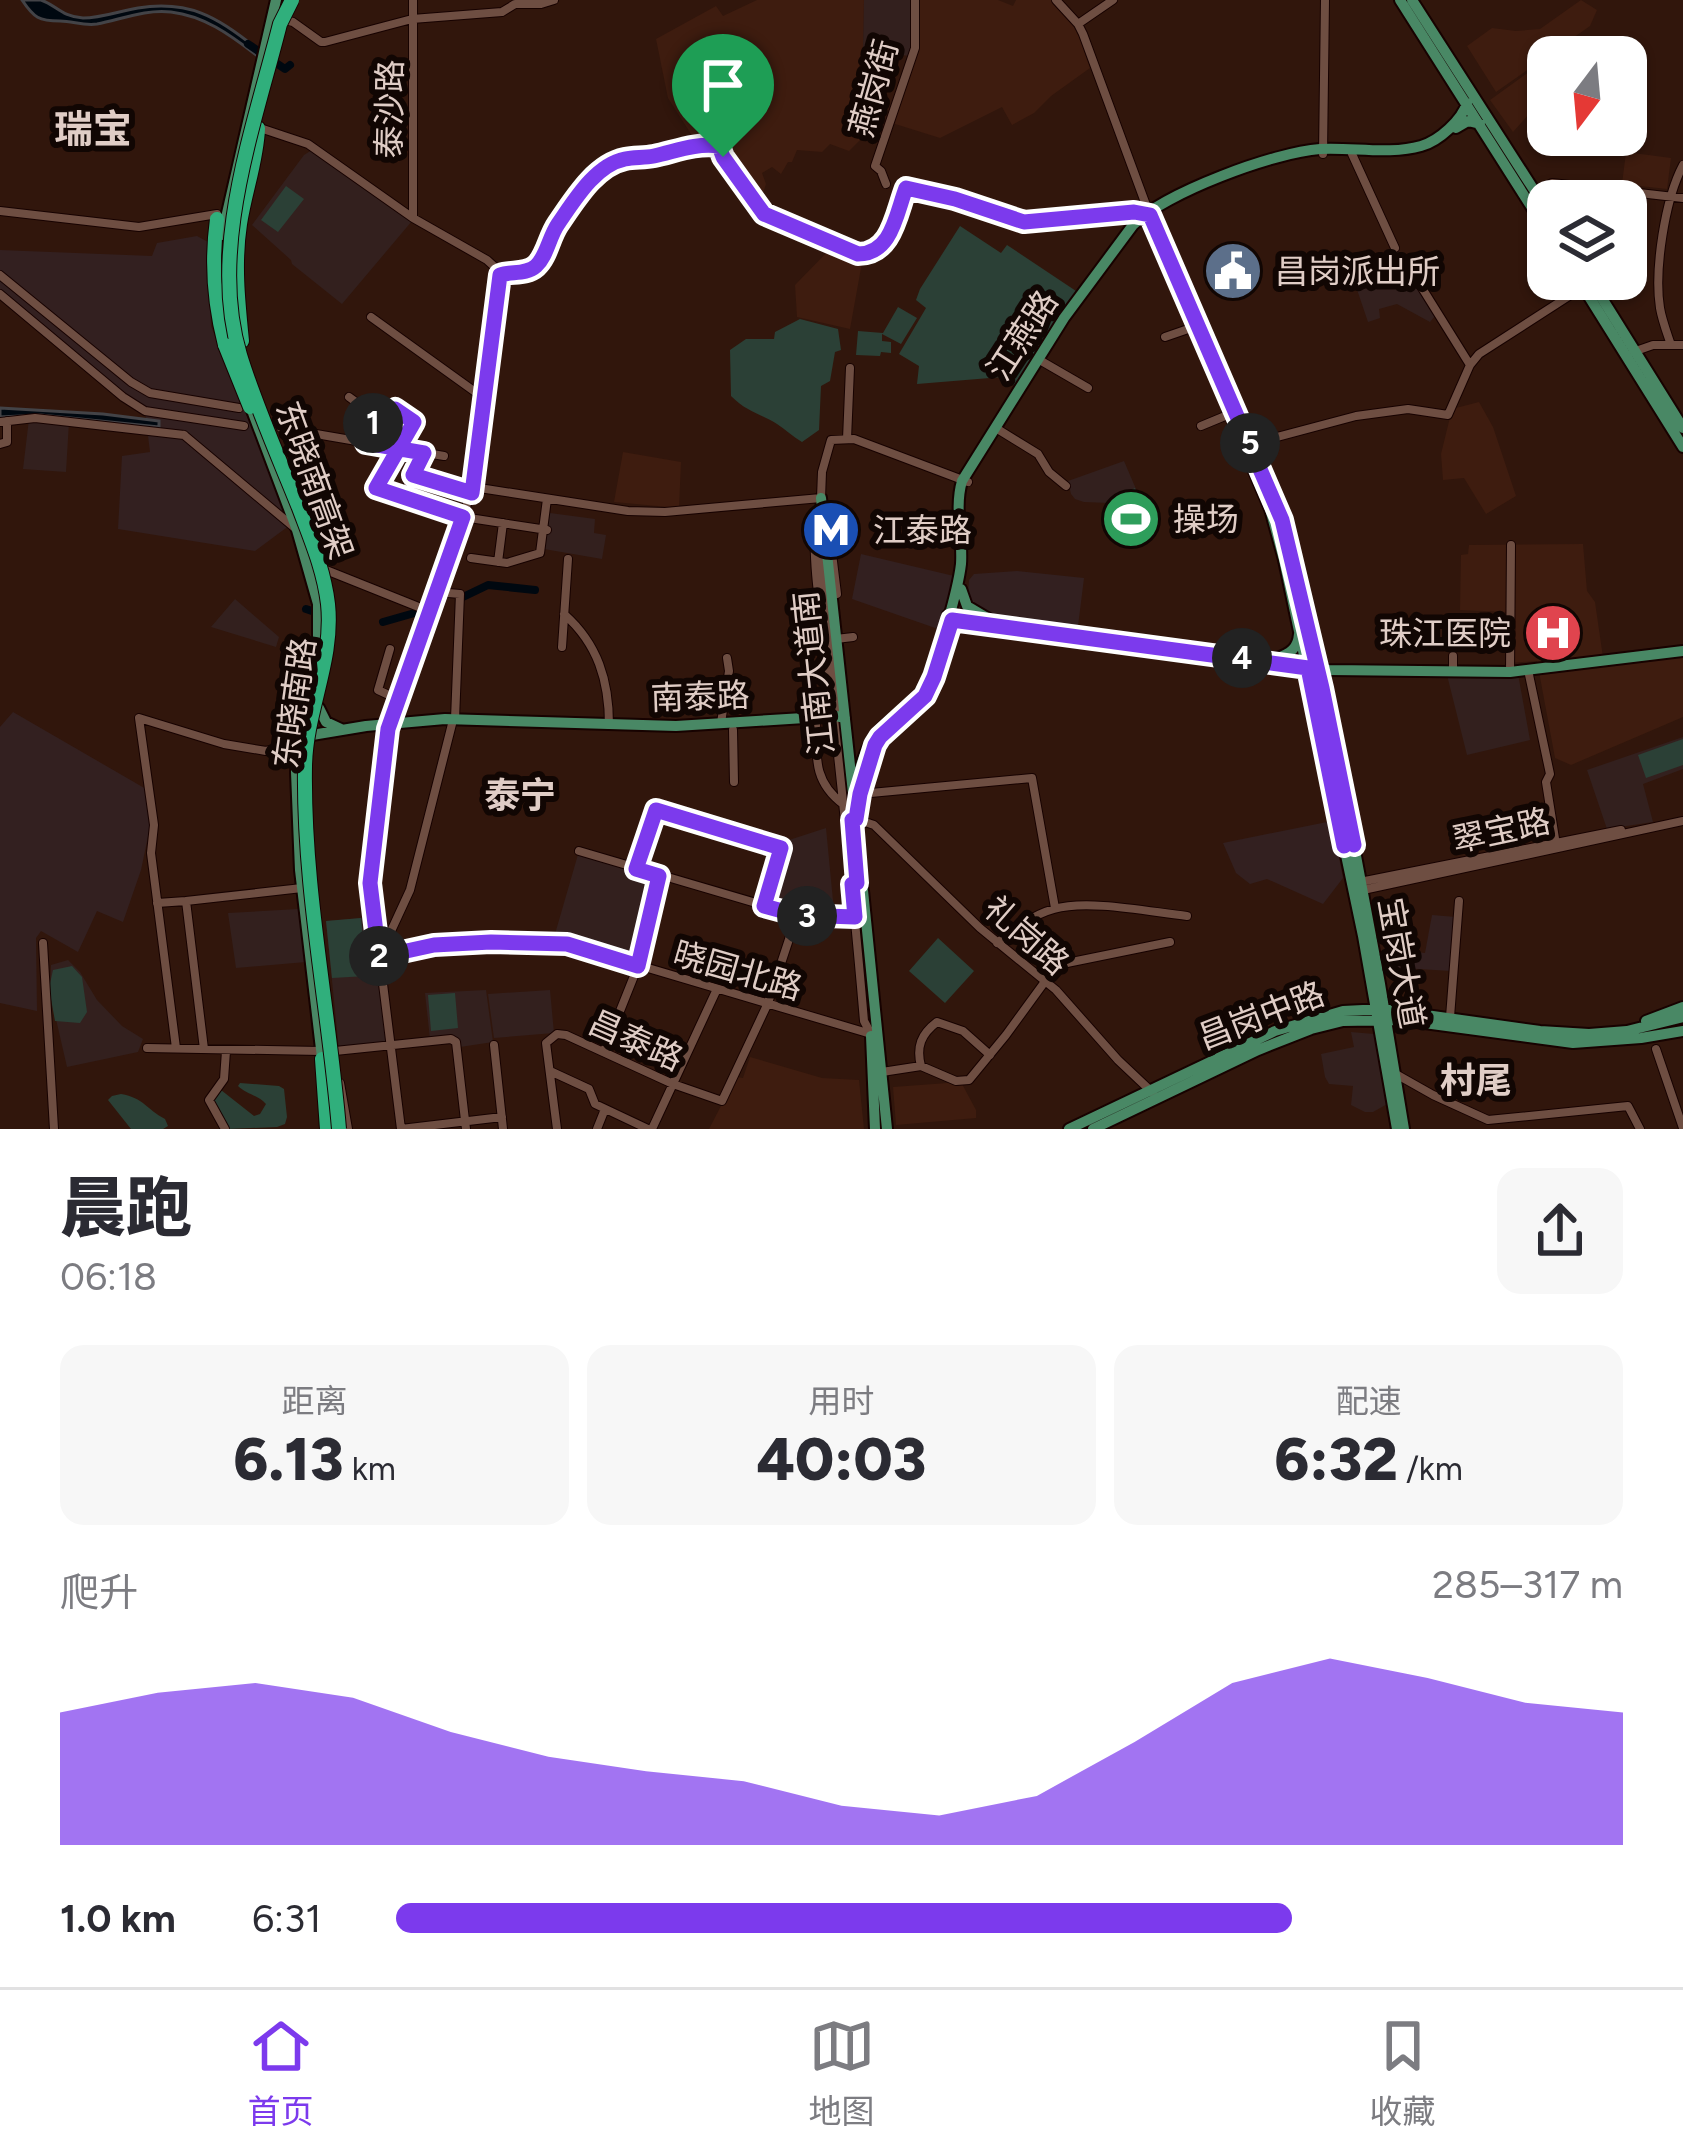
<!DOCTYPE html>
<html lang="zh">
<meta charset="utf-8">
<style>
:root{--surface:#fff;--page:#f7f7f7;--text:#2b2b33;--muted:#7c7c81;--line:#e1e1e2;--accent:#7c3aed}
body{margin:0;font-family:Figtree,"Noto Sans SC",sans-serif;background:var(--page);color:var(--text);height:100vh;display:flex;flex-direction:column;font-size:45px;white-space:nowrap}
*{box-sizing:border-box;margin:0}
p{font-size:39px;color:var(--muted)}
.icon{flex:none;width:66px;height:66px;fill:none;stroke:currentColor;stroke-width:2;stroke-linecap:round;stroke-linejoin:round}
.map{position:relative;height:1129px;overflow:hidden}
.details{display:flex;flex-direction:column;background:var(--surface);flex:1}
.details>*{flex:none}
.needle{width:78px;rotate:196deg}
.buttons{position:absolute;left:1527px;top:36px;display:grid;gap:24px}
.buttons a{display:grid;place-items:center;width:120px;height:120px;border-radius:24px;background:var(--surface);box-shadow:0 3px 9px #0004;font-size:60px}
.pin{position:absolute;display:grid;place-items:center;width:102px;height:102px;color:#fff;margin:-123px -51px;border-radius:50% 50% 50% 0;rotate:-45deg;box-shadow:0 0 12px #0007}
.pin .icon{rotate:45deg}
.km{position:absolute;width:60px;height:60px;margin:-30px;border-radius:50%;background:#222;color:#fff;font-size:33px;line-height:60px;text-align:center}
.round{display:grid;place-items:center;flex:none;width:126px;height:126px;border-radius:24px;background:var(--page)}
.overview{display:flex;align-items:center;justify-content:space-between;height:204px;padding:0 60px}
h1{font-size:66px;font-weight:800;line-height:90px}
.stats{display:grid;grid-template-columns:repeat(3,1fr);gap:18px;height:204px;padding:12px 60px}
.stats div{display:grid;align-content:center;border-radius:24px;background:var(--page);text-align:center}
.stats b{font-size:60px;font-weight:800}
.stats small{font-size:33px;font-weight:400}
.stats p{font-size:33px}
.chart{height:336px;padding:24px 60px}
.chart p{display:flex;justify-content:space-between}
.chart svg{width:100%;height:216px;margin-top:12px;fill:var(--accent);opacity:.7}
ul{padding:0 60px;list-style:none;font-size:39px}
li{display:grid;grid-template-columns:192px 144px 1fr;align-items:center;height:90px}
li i{height:30px;border-radius:15px;background:var(--accent)}
.tab-bar{display:flex;justify-content:space-around;align-items:center;height:168px;border-top:3px solid var(--line);background:var(--surface);font-size:33px;color:var(--muted)}
.tab-bar a{display:grid;justify-items:center;gap:6px}
.tab-bar .current{color:var(--accent)}
.map>svg:first-child{display:block}
.commercial{fill:#332020}
.built{fill:#3e1c0f}
.education{fill:#33201e}
.green{fill:#2b4036}
.water{fill:#000810;stroke:#434347;stroke-width:3}
.lines{fill:none;stroke-linecap:round;stroke-linejoin:round}
.river{stroke:#000810;stroke-width:8}
.minor-casing{stroke:#170200;stroke-width:10}
.major-casing{stroke:#170200;stroke-width:14}
.highway-casing{stroke:#170200;stroke-width:16}
.minor{stroke:#6e4e42;stroke-width:8}
.major{stroke:#498865;stroke-width:10}
.highway{stroke:#30af7c;stroke-width:14}
.highway-bridge-casing{stroke:#170200;stroke-width:16;stroke-linecap:butt}
.highway-bridge{stroke:#30af7c;stroke-width:14}
.route-casing{stroke:#fff;stroke-width:24}
.route{stroke:#7c3aed;stroke-width:15}
.labels{text-anchor:middle;stroke-width:12;stroke-linejoin:round;paint-order:stroke}
.street-label{font-size:33px;fill:#e0cdc6;stroke:#110603}
.poi-label{font-size:33px;fill:#e0cdc6;stroke:#110603;text-anchor:start}
.neighbourhood-label{font-size:36px;font-weight:bold;fill:#e0cdc6;stroke:#110603}
.quarter-label{font-size:39px;font-weight:bold;fill:#e0cdc6;stroke:#110603}
</style>
<div class="map">
<svg width="1683" height="1129" viewBox="0 0 1683 1129">
<rect width="100%" height="100%" fill="#31160c"/>
<!-- commercial -->
<path class="commercial" d="M 197,236 L 208,242 L 211,326 L 290,525 L 255,551 L 118,529 L 122,456 L 150,452 L 145,411 L 0,294 L 0,250 L 152,256 L 157,243 Z
M 861,554 L 954,576 L 941,630 L 852,599 Z
M 1017,571 L 1084,578 L 1078,626 L 988,615 L 978,610 L 968,596 L 969,580 L 974,574 Z
M 13,712 L 146,789 L 150,827 L 141,870 L 123,922 L 97,911 L 78,952 L 41,931 L 36,938 L 37,1011 L 0,1003 L 0,727 Z
M 1332,821 L 1343,878 L 1323,904 L 1267,879 L 1250,884 L 1236,873 L 1223,843 Z
M 1432,915 L 1456,917 L 1451,971 L 1387,967 L 1385,949 L 1425,953 Z"/>
<!-- built -->
<path class="built" d="M 757,0 L 864,0 L 863,52 L 851,95 L 853,107 L 861,125 L 861,139 L 849,151 L 830,144 L 822,152 L 797,150 L 792,162 L 788,162 L 781,174 L 772,167 L 762,173 L 766,184 L 759,205 L 737,176 L 722,145 L 696,141 L 691,134 L 668,98 L 656,39 L 716,6 L 723,16 Z
M 919,0 L 998,0 L 1013,6 L 1016,0 L 1051,0 L 1075,25 L 1090,68 L 1051,96 L 1034,113 L 1012,125 L 1002,107 L 940,138 L 892,123 L 918,53 Z
M 1581,0 L 1597,10 L 1590,26 L 1496,92 L 1467,46 L 1492,28 L 1516,31 L 1540,29 Z
M 1548,58 L 1548,93 L 1513,132 L 1490,100 Z
M 1626,152 L 1671,158 L 1667,189 L 1622,184 Z
M 833,246 L 863,257 L 850,329 L 797,317 L 795,285 Z
M 1479,402 L 1493,427 L 1516,496 L 1486,514 L 1464,478 L 1443,480 L 1441,454 L 1452,409 Z
M 623,452 L 681,462 L 679,508 L 614,502 Z
M 1583,544 L 1587,591 L 1595,602 L 1604,664 L 1683,655 L 1683,717 L 1571,765 L 1555,758 L 1537,661 L 1508,663 L 1506,612 L 1460,610 L 1461,555 L 1468,554 L 1469,545 Z
M 750,1057 L 822,1078 L 859,1080 L 864,1129 L 709,1129 L 736,1077 L 743,1078 Z
M 961,1082 L 976,1110 L 976,1118 L 896,1125 L 893,1087 Z"/>
<!-- education -->
<path class="education" d="M 864,0 L 915,0 L 912,56 L 863,52 Z
M 312,150 L 412,221 L 342,304 L 292,264 L 291,260 L 252,225 L 304,155 Z
M 1399,251 L 1435,316 L 1430,322 L 1397,304 L 1379,309 L 1380,318 L 1368,322 L 1350,269 Z
M 29,419 L 69,422 L 66,472 L 23,469 Z
M 1124,461 L 1139,496 L 1152,535 L 1109,537 L 1109,503 L 1084,502 L 1075,499 L 1071,494 L 1068,481 Z
M 550,513 L 595,519 L 594,533 L 606,535 L 602,559 L 544,549 Z
M 235,599 L 279,637 L 276,647 L 211,627 Z
M 1518,674 L 1530,740 L 1467,755 L 1447,675 Z
M 1683,737 L 1683,769 L 1643,784 L 1653,822 L 1607,829 L 1587,770 Z
M 826,828 L 834,911 L 797,912 L 768,903 L 786,841 Z
M 579,851 L 659,876 L 638,966 L 555,934 Z
M 298,909 L 306,962 L 236,968 L 228,913 Z
M 374,917 L 390,1044 L 339,1050 L 326,921 Z
M 68,960 L 80,972 L 97,1000 L 122,1026 L 143,1039 L 138,1052 L 67,1067 L 50,993 L 51,965 Z
M 486,990 L 493,1042 L 460,1047 L 457,1037 L 430,1039 L 425,993 Z
M 550,990 L 554,1033 L 494,1038 L 488,994 Z
M 1351,1032 L 1374,1034 L 1389,1103 L 1373,1112 L 1365,1112 L 1351,1105 L 1353,1086 L 1329,1084 L 1325,1077 L 1321,1054 L 1354,1047 Z"/>
<!-- green -->
<path class="green" d="M 286,186 L 304,199 L 278,232 L 261,220 Z
M 960,226 L 1001,253 L 1007,245 L 1076,291 L 1016,387 L 1002,377 L 917,384 L 919,366 L 899,354 L 926,308 L 916,300 L 920,289 Z
M 898,307 L 917,318 L 901,344 L 882,334 L 882,341 L 891,342 L 891,353 L 881,352 L 880,356 L 856,355 L 858,331 L 883,333 Z
M 800,319 L 838,329 L 841,350 L 835,352 L 830,381 L 821,386 L 819,430 L 802,442 C 793,437 785,429 777,424 C 759,413 747,412 731,396 L 730,350 L 746,339 L 774,339 L 775,332 Z
M 1135,488 L 1149,531 L 1143,532 L 1141,529 L 1128,535 L 1120,529 L 1112,504 L 1118,495 L 1131,494 L 1131,490 Z
M 1683,739 L 1683,765 L 1646,778 L 1638,755 Z
M 361,918 L 367,976 L 332,978 L 326,921 Z
M 938,938 L 974,971 L 945,1003 L 909,971 Z
M 72,966 L 82,977 L 87,1012 L 80,1023 L 55,1021 L 49,988 L 53,970 Z
M 455,993 L 458,1028 L 431,1031 L 428,995 Z
M 240,1083 L 279,1086 L 284,1089 L 287,1117 L 285,1124 L 277,1127 L 228,1129 C 225,1117 216,1111 213,1099 L 221,1090 L 254,1116 L 260,1114 L 266,1104 C 258,1095 246,1094 238,1086 Z
M 121,1094 C 144,1098 146,1109 165,1119 L 168,1126 L 163,1129 L 131,1129 L 108,1100 L 112,1096 Z"/>
<!-- water -->
<path class="water" d="M 22,0 C 29,0 35,0 41,0 C 56,5 62,17 83,18 C 102,18 119,11 138,8 C 189,0 218,17 256,48 L 255,54 C 229,34 204,16 171,12 C 146,9 122,19 97,24 C 83,26 73,21 60,21 C 39,21 34,18 22,0 Z
M 0,408 L 103,414 L 159,421 L 159,427 L 41,415 L 0,417 Z"/>
<g class="lines">
<!-- river -->
<path class="river" d="M 248,44 L 285,69 L 290,65
M 463,597 L 488,585 L 535,590
M 306,609 L 312,611
M 383,622 L 418,612"/>
<!-- minor casing -->
<g class="minor-casing">
<path id="minor" d="M 285,20 L 293,22 L 321,42 L 325,42 L 412,19 L 502,12 L 515,4 L 541,4 L 554,0
M 1078,24 L 1113,0
M 260,128 L 308,144 L 413,218 L 487,260 L 498,270 L 500,280 L 473,487 L 390,723 L 370,879 L 401,1129
M 1323,154 L 1325,0
M 1352,154 L 1395,248
M 886,184 L 881,171 L 875,166 L 915,48 L 915,0
M 1535,191 L 1552,183 L 1683,198
M 0,211 L 139,227 L 217,214
M 413,217 L 413,0
M 1409,267 L 1470,365
M 0,275 L 131,382 L 150,393 L 239,408
M 500,275 L 528,271 L 536,266 L 554,229 L 586,185 L 606,167 L 621,159 L 649,157 L 689,145 L 719,146 L 727,164 L 764,214 L 858,254 C 892,255 897,214 906,188 L 946,196 L 1024,222 L 1145,213 L 1146,205 L 1083,34 L 1078,24 L 1056,0
M 0,294 L 123,397 L 145,411 L 244,426
M 371,317 L 485,399
M 1165,337 L 1194,327
M 1671,345 C 1667,333 1662,320 1660,308 C 1654,270 1665,199 1683,165
M 1633,352 L 1653,345 L 1683,345
M 1043,362 L 1088,388
M 349,397 L 378,418 L 395,409 L 414,422 L 376,488 L 463,517 L 547,530
M 0,422 L 35,418 L 184,435
M 1201,426 L 1230,414
M 281,428 L 444,456
M 999,430 L 1038,454 L 1049,472 L 1066,486
M 184,435 L 296,529
M 847,439 L 850,368
M 366,442 L 375,416
M 0,444 L 7,442 L 7,421
M 1251,444 L 1356,416 L 1408,409 L 1448,415 L 1470,365 L 1479,354 L 1583,287
M 413,475 L 472,493
M 473,487 L 628,511 L 665,512 L 821,498 L 822,472 L 831,440 L 854,439 L 968,482
M 402,497 L 424,453
M 817,518 C 809,555 824,632 829,673 C 842,789 854,904 864,1021 L 871,1034
M 819,535 L 839,716
M 830,537 L 837,594
M 471,558 L 507,563 L 540,553 L 547,499
M 498,562 L 503,523
M 321,568 L 431,612
M 437,592 L 460,594 L 455,719
M 564,614 C 598,644 609,681 609,725
M 836,639 L 853,637
M 562,647 L 568,559
M 390,649 L 378,690 L 391,696 L 393,705
M 1453,656 L 1453,669
M 1528,670 L 1550,774 L 1546,782 L 1556,845
M 1510,672 L 1511,545
M 816,718 C 817,753 811,780 843,804
M 721,723 L 729,671 L 727,658
M 733,730 L 734,782
M 860,794 L 1032,778 L 1055,908
M 856,819 L 874,825 L 980,928 L 1056,990 L 1118,1060 L 1153,1093
M 579,851 L 797,915 L 855,917
M 636,869 L 656,810 L 781,848 L 764,906
M 1360,882 L 1621,830
M 1363,890 L 1683,821
M 157,903 L 186,901
M 43,943 L 54,1129
M 997,943 C 1015,929 1032,915 1054,909 C 1088,899 1150,912 1187,916
M 380,955 L 410,890 L 452,724
M 379,957 L 433,945 L 491,942 L 567,944 L 871,1034
M 1450,1017 L 1459,901
M 494,1045 L 503,1129
M 147,1048 L 321,1051
M 176,1048 L 151,853 L 154,825 L 139,718 L 224,744 L 266,751 L 298,744
M 204,1049 L 186,901 L 302,888
M 1656,1049 L 1683,1128
M 335,1051 L 451,1039 L 456,1042 L 466,1129
M 604,1051 L 638,966 L 659,876
M 921,1066 L 956,1081 L 969,1080 L 1006,1035 L 1057,965 L 1170,942
M 550,1071 L 589,1089 L 595,1104 L 648,1129
M 882,1072 L 921,1066 C 916,1047 921,1034 937,1022 L 963,1031 L 990,1055
M 1394,1073 L 1433,1095 L 1488,1120 L 1628,1106 L 1640,1129
M 340,1083 L 348,1129
M 225,1129 L 209,1100 L 224,1079 L 226,1051
M 401,1129 L 502,1117
M 557,1129 L 546,1043 L 557,1034 L 566,1035 L 673,1084 L 722,1101 L 768,1003 L 797,915
M 597,1129 L 605,1109
M 652,1129 L 717,989"/>
</g>
<!-- major casing -->
<g class="major-casing">
<path id="major" d="M 1400,0 L 1548,233
M 1412,0 L 1548,212
M 1456,128 L 1468,121 L 1480,124
M 1145,213 L 1150,215 L 1162,237 L 1276,503 L 1286,533 L 1318,669 L 1344,792 L 1380,984 L 1404,1129
M 1145,216 L 1176,287
M 222,235 L 276,0
M 1578,279 L 1683,447
M 1590,279 L 1683,428
M 250,405 L 297,530 L 318,604 L 318,654 L 300,731 L 296,772 L 300,870 L 323,1066
M 1228,409 L 1270,509 L 1284,560 L 1363,936 L 1397,1129
M 821,498 L 853,793
M 961,589 L 967,606 L 989,619
M 948,615 L 952,620 L 1329,670 L 1510,672 L 1683,651
M 1277,658 C 1290,654 1298,648 1299,634
M 319,708 L 326,722 L 341,729
M 305,739 L 312,735 L 366,726 L 445,719 L 676,726 L 836,716 L 845,718
M 855,811 L 887,1129
M 852,820 C 854,789 860,747 884,726 C 898,714 915,704 924,688 C 937,665 958,590 961,564 C 963,536 954,509 962,481 L 1064,318 L 1133,225 C 1164,193 1275,152 1320,149 C 1352,147 1390,155 1421,146 C 1439,141 1462,120 1467,103
M 1646,1021 L 1683,1007
M 871,1036 L 875,1129
M 1069,1129 L 1275,1031 L 1343,1011 L 1383,1009 L 1540,1031 L 1589,1034 L 1627,1031 L 1683,1017
M 1093,1129 L 1258,1050 L 1311,1029 L 1343,1021 L 1402,1020 L 1573,1043 L 1641,1038 L 1683,1031"/>
</g>
<!-- highway casing -->
<g class="highway-casing">
<path id="highway" d="M 217,219 C 211,263 214,303 225,345
M 242,341 C 238,301 234,263 240,224 C 245,191 257,160 258,128
M 322,1059 L 327,1129"/>
</g>
<!-- minor -->
<use href="#minor" class="minor"/>
<!-- major -->
<use href="#major" class="major"/>
<!-- highway -->
<use href="#highway" class="highway"/>
<!-- highway-bridge casing -->
<g class="highway-bridge-casing">
<path id="highway-bridge" d="M 292,0 L 280,24 C 254,127 208,250 240,355 C 256,407 279,458 299,508 C 311,540 324,570 328,604 C 334,661 306,710 305,766 C 303,888 329,1008 339,1129
M 225,345 L 250,407"/>
</g>
<!-- highway-bridge -->
<use href="#highway-bridge" class="highway-bridge"/>
</g>
<g class="lines">
<!-- route casing -->
<g class="route-casing">
<path id="route" d="M 723,157 L 719,146 C 695,143 677,151 654,156 C 644,158 634,157 625,159 C 595,165 574,201 558,224 C 549,237 547,256 536,266 C 526,275 511,271 500,275 L 472,493 L 413,475 L 424,453 L 366,443 L 375,416 L 378,418 L 395,409 L 414,422 L 376,488 L 463,517 L 388,729 L 370,883 L 379,957 L 434,945 L 491,942 L 567,944 L 638,966 L 659,876 L 636,869 L 656,810 L 781,848 L 764,906 L 797,915 L 855,917 L 852,884 L 857,883 L 852,820 L 856,819 L 860,794 L 875,745 L 880,737 L 925,696 L 934,677 L 952,620 L 1308,668 L 1344,846 L 1350,842 L 1354,845 L 1322,688 L 1282,520 L 1150,215 L 1134,212 L 1024,222 L 955,199 L 906,188 C 896,214 892,254 858,254 L 764,214 L 723,157"/>
</g>
<!-- route -->
<use href="#route" class="route"/>
</g>
<!-- icons -->
<defs>
<g id="civic-disc" transform="scale(3)"><circle r="9.5" fill="#5c6f8a" stroke="#110603"/><path d="M-.6-6.5H3V-4.5H.6V-3L4-1V1h2V6H-6V1h2V-1L-.6-3ZM-1.2 2.5V6h2.4V2.5Z" fill="#fff"/></g>
<g id="stadium-disc" transform="scale(3)"><circle r="9.5" fill="#2e9e5b" stroke="#110603"/><path d="M0-5a6.5 5 0 1 0 0 10a6.5 5 0 1 0 0-10ZM-3.5-1.8h7v3.6h-7Z" fill="#fff"/></g>
<g id="metro-disc" transform="scale(3)"><circle r="9.5" fill="#1a4fb4" stroke="#110603"/><path d="M-5.5 5V-5H-3L0 0L3-5H5.5V5H3V-.5L0 4L-3-.5V5Z" fill="#fff"/></g>
<g id="hospital-disc" transform="scale(3)"><circle r="9.5" fill="#e0444e" stroke="#110603"/><path d="M-5-5h3v3.5h4V-5h3V5h-3V1.5h-4V5h-3Z" fill="#fff"/></g>
</defs>
<g fill-rule="evenodd">
<use href="#civic-disc" x="1233" y="271"/>
<use href="#stadium-disc" x="1131" y="519"/>
<use href="#metro-disc" x="831" y="530"/>
<use href="#hospital-disc" x="1553" y="633"/>
</g>
<g class="labels">
<!-- street labels -->
<g class="street-label">
<text transform="translate(873 88) rotate(-74)" y="12">燕岗街</text>
<text transform="translate(389 109) rotate(-89)" y="12">泰沙路</text>
<text transform="translate(1022 335) rotate(-57)" y="12">江燕路</text>
<text transform="translate(315 480) rotate(70)" y="12">东晓南高架</text>
<text transform="translate(813 673) rotate(-96)" y="12">江南大道南</text>
<text transform="translate(700 696) rotate(-2)" y="12">南泰路</text>
<text transform="translate(294 703) rotate(-82)" y="12">东晓南路</text>
<text transform="translate(1501 830) rotate(-12)" y="12">翠宝路</text>
<text transform="translate(1027 935) rotate(41)" y="12">礼岗路</text>
<text transform="translate(1402 963) rotate(80)" y="12">宝岗大道</text>
<text transform="translate(738 970) rotate(16)" y="12">晓园北路</text>
<text transform="translate(1261 1015) rotate(-21)" y="12">昌岗中路</text>
<text transform="translate(636 1040) rotate(24)" y="12">昌泰路</text>
</g>
<!-- poi labels -->
<g class="poi-label">
<text x="1275" y="283">昌岗派出所</text>
<text x="1173" y="531">操场</text>
<text x="873" y="542">江泰路</text>
<text x="1511" y="645" text-anchor="end">珠江医院</text>
</g>
<!-- neighbourhood labels -->
<g class="neighbourhood-label">
<text x="520" y="808">泰宁</text>
<text x="1476" y="1093">村尾</text>
</g>
<!-- quarter labels -->
<g class="quarter-label">
<text x="93" y="143">瑞宝</text>
</g>
</g>
</svg>
<div class="buttons">
<a><svg class="needle" viewBox="-14 -14 28 28"><path d="M0-13l5 13h-10z" fill="#e53935"/><path d="M0 13l5-13h-10z" fill="#7c7c81"/></svg></a>
<a><svg class="icon" aria-label="layers" viewBox="0 0 24 24"><path d="M12 4l9 5-9 5-9-5zM3 14l9 5 9-5"/></svg></a>
</div>
<div class="pin" style="left:723px;top:157px;background:#1e9e55"><svg class="icon" aria-label="arrive" viewBox="0 0 24 24"><path d="M6 21V4h12l-3 4 3 4H6"/></svg></div>
<b class="km" style="left:373px;top:423px">1</b>
<b class="km" style="left:379px;top:956px">2</b>
<b class="km" style="left:807px;top:916px">3</b>
<b class="km" style="left:1242px;top:658px">4</b>
<b class="km" style="left:1250px;top:443px">5</b>
</div>
<section class="details">
<div class="overview"><div><h1>晨跑</h1><p>06:18</p></div><a class="round"><svg class="icon" aria-label="share" viewBox="0 0 24 24"><path d="M12 15V3M7 8l5-5 5 5M5 13v7h14v-7"/></svg></a></div>
<div class="stats">
<div><p>距离</p><b>6.13<small> km</small></b></div>
<div><p>用时</p><b>40:03</b></div>
<div><p>配速</p><b>6:32<small> /km</small></b></div>
</div>
<div class="chart"><p><span>爬升</span>285–317 m</p>
<svg viewBox="0 0 160 44" preserveAspectRatio="none"><path d="M0 44V17L10 13L20 11L30 14L40 21L50 26L60 29L70 31L80 36L90 38L100 34L110 23L120 11L130 6L140 10L150 15L160 17V44z"/></svg>
</div>
<ul>
<li><b>1.0 km</b>6:31<i style="width:73%"></i></li>
</ul>
</section>
<nav class="tab-bar">
<a class="current"><svg class="icon" aria-label="home" viewBox="0 0 24 24"><path d="M3 11l9-7 9 7M6 9v11h12V9"/></svg>首页</a>
<a><svg class="icon" aria-label="map" viewBox="0 0 24 24"><path d="M3 6l6-2 6 2 6-2v14l-6 2-6-2-6 2zM9 4v14M15 6v14"/></svg>地图</a>
<a><svg class="icon" aria-label="saved" viewBox="0 0 24 24"><path d="M7 4h10v16l-5-4-5 4z"/></svg>收藏</a>
</nav>
